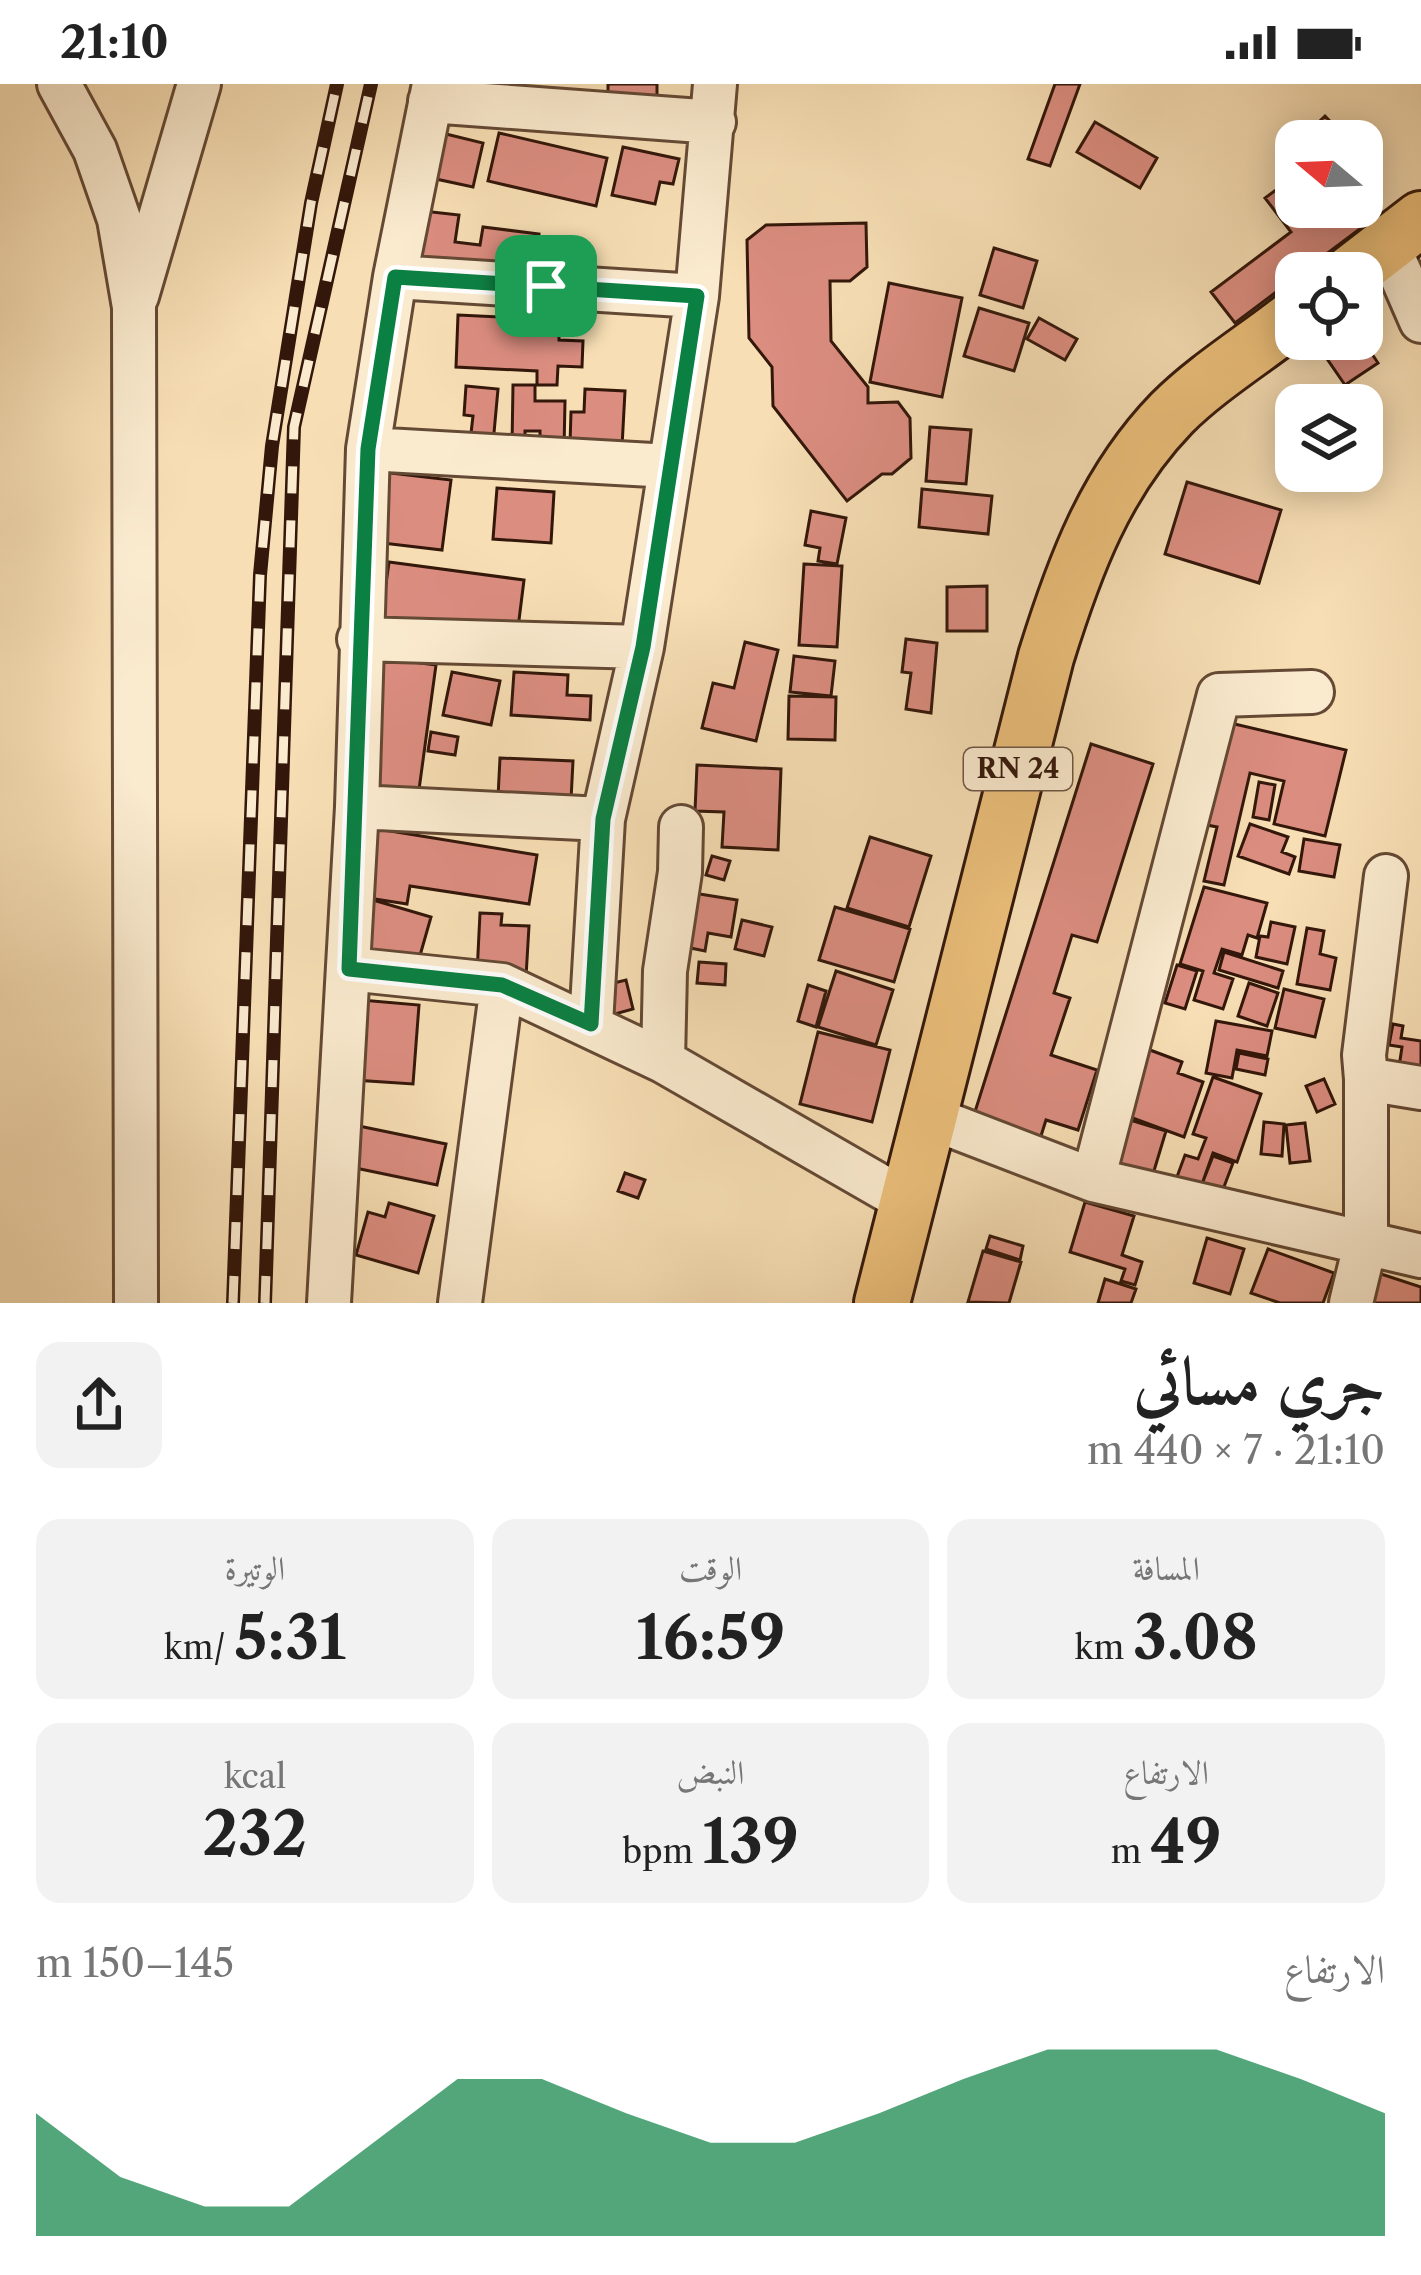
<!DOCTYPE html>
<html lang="ar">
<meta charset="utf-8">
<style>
:root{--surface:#fff;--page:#f2f2f2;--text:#222;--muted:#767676;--accent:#0b8043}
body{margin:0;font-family:"Libre Caslon Text",Amiri,serif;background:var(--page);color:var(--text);direction:rtl;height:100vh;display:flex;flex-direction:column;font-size:45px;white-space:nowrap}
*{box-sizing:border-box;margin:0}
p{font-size:39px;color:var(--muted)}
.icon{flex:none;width:66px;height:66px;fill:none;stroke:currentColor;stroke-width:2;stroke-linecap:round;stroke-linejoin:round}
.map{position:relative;height:1219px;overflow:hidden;direction:ltr}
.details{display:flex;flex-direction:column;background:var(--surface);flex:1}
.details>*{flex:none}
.needle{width:78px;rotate:289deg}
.controls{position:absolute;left:1275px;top:36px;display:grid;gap:24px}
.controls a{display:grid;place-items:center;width:108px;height:108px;border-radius:24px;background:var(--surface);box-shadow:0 6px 30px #0003;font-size:60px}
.pin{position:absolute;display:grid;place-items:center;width:102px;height:102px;color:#fff;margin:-51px;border-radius:24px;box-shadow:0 6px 18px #0006}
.round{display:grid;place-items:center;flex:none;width:126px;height:126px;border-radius:24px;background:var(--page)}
.overview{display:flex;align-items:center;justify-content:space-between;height:204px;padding:0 36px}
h1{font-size:66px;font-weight:700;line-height:90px}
.metrics{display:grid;grid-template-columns:repeat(3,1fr);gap:18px;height:204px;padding:12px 36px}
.metrics div{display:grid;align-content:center;border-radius:24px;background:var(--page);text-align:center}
.metrics b{font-size:60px;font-weight:700}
.metrics small{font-size:33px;font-weight:400}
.metrics p{font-size:33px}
.chart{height:336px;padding:24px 36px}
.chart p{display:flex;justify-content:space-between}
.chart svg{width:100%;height:216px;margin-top:12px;fill:var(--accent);opacity:.7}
.status{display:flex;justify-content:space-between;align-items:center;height:84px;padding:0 60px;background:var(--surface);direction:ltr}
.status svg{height:33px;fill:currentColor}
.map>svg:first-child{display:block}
.building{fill:#db8d80;stroke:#33170a;stroke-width:3}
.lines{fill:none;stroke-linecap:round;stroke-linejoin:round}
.minor-casing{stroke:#644934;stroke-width:48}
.major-casing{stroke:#33170a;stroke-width:60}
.minor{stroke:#faeace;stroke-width:42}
.major{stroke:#ecbf7a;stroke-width:54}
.rail-casing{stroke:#33170a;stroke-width:14}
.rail{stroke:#faeace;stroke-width:9;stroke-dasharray:27;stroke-linecap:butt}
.route-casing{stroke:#fff;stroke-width:24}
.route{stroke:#0b8043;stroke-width:15}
.labels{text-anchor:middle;stroke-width:9;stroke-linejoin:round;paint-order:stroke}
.shield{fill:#faeace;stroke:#6f5645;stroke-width:3}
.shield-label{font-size:27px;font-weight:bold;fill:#33170a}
</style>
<div class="status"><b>21:10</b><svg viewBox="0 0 49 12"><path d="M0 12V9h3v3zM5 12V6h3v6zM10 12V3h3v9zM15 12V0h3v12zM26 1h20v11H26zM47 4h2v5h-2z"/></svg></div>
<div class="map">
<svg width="1421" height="1219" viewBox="0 0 1421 1219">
<rect width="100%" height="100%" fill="#f7deb4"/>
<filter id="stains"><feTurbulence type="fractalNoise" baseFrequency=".00167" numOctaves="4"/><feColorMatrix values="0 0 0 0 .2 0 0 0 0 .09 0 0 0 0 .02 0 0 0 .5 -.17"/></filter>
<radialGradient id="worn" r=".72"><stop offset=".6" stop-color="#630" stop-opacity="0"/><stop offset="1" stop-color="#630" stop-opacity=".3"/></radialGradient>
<!-- building -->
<path class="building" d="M 608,0 L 657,0 L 657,17 L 608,17 Z
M 1055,0 L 1080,0 L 1050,82 L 1028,75 Z
M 1325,32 L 1349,57 L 1307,57 L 1303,53 Z
M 1095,38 L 1157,74 L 1140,104 L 1077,68 Z
M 499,49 L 607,74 L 596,122 L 488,97 Z
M 446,50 L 483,59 L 473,103 L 436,95 Z
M 623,63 L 679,75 L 673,100 L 660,98 L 655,120 L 612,111 Z
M 1296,91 L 1296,123 L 1362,123 L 1362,112 L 1377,132 L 1301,189 L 1296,189 L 1296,193 L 1235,239 L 1211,208 L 1291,148 L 1265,114 Z
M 423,127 L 459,131 L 455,158 L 480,161 L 483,143 L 539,150 L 533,201 L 415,186 Z
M 866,139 L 867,183 L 850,197 L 830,197 L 831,257 L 868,303 L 868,319 L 898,318 L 910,334 L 911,374 L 892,390 L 882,390 L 847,417 L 773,322 L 772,283 L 749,254 L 747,156 L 766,141 Z
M 994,164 L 1037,177 L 1023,224 L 980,211 Z
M 889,199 L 962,214 L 942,313 L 870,298 Z
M 979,224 L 1029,239 L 1014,287 L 964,272 Z
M 458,231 L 559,236 L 559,256 L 583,257 L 582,283 L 558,282 L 557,301 L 537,301 L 537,287 L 456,283 Z
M 1039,234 L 1077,255 L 1065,276 L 1027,255 Z
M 1336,255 L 1362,255 L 1378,279 L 1345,301 L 1321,266 Z
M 513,301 L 535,301 L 535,317 L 565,317 L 564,365 L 540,365 L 540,347 L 525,347 L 525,362 L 512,362 Z
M 466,302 L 498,305 L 493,360 L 470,358 L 473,332 L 464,331 Z
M 585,305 L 625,307 L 622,363 L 570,360 L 571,328 L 584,328 Z
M 930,343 L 971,346 L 966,400 L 926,397 Z
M 382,388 L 451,396 L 442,466 L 374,458 Z
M 1187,398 L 1281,426 L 1259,499 L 1165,470 Z
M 497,404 L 554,408 L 551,459 L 493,455 Z
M 922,405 L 992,412 L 988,450 L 919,443 Z
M 811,427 L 846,434 L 837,480 L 818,477 L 820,464 L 805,461 Z
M 389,478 L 524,496 L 517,552 L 363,532 L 367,505 L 385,507 Z
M 804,480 L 842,482 L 837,563 L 799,561 Z
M 987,502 L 987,547 L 947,547 L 947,503 Z
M 906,555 L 937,559 L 931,629 L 906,625 L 911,589 L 902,588 Z
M 745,558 L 778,566 L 756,657 L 702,644 L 713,599 L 734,604 Z
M 794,572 L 835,577 L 831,612 L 790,608 Z
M 382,574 L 436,581 L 418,713 L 364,706 Z
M 452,588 L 500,597 L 491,641 L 443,631 Z
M 514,588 L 568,591 L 567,611 L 591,612 L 590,636 L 511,631 Z
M 789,612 L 836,613 L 835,656 L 788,655 Z
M 1226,638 L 1346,666 L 1325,752 L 1274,740 L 1284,697 L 1250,689 L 1224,801 L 1204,797 L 1217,743 L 1202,740 Z
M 431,648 L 458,653 L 455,671 L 428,667 Z
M 1091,660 L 1153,680 L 1097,858 L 1072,851 L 1054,909 L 1070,914 L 1051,971 L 1097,986 L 1078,1046 L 1046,1036 L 1040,1055 L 973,1034 Z
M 500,674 L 573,677 L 571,716 L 498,713 Z
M 697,681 L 781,685 L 778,766 L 722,763 L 724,728 L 695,727 Z
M 1259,698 L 1275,701 L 1269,736 L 1253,733 Z
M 1250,740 L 1288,753 L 1282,768 L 1295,773 L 1289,790 L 1238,772 Z
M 372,744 L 537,771 L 529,820 L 410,802 L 407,820 L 362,813 Z
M 870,753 L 931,772 L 909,843 L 847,824 Z
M 1304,755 L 1340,761 L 1334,793 L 1299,787 Z
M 712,772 L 730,777 L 724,796 L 706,791 Z
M 1204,803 L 1267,819 L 1257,854 L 1248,851 L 1242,871 L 1222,865 L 1214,889 L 1233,895 L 1223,925 L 1194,916 L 1203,887 L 1180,880 Z
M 681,807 L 737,816 L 731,853 L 708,849 L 705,867 L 671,860 Z
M 373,816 L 431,833 L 415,889 L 356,871 Z
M 835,823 L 910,845 L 894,898 L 819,876 Z
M 480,829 L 502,830 L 501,841 L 529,842 L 526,893 L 477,890 Z
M 742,836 L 772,843 L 764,872 L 735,865 Z
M 1271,838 L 1295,843 L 1287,880 L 1256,873 L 1260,852 L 1268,853 Z
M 1307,844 L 1324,847 L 1320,870 L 1336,874 L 1330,906 L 1297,900 Z
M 1224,868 L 1283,887 L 1278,904 L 1219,886 Z
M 699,878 L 726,880 L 725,901 L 697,899 Z
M 1177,881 L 1197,887 L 1185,925 L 1165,919 Z
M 836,887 L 893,906 L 876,961 L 818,943 Z
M 626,896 L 633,925 L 608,932 L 601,902 Z
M 1249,899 L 1278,909 L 1267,942 L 1238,932 Z
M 808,901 L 826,907 L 816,943 L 798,937 Z
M 1284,905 L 1324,915 L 1315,953 L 1275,944 Z
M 361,916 L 419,921 L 413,1000 L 354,996 Z
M 1216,937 L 1272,947 L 1267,972 L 1237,966 L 1232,994 L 1206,989 Z
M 1393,940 L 1403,942 L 1401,954 L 1421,957 L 1421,986 L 1399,983 L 1402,963 L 1389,961 Z
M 818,948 L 890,966 L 872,1038 L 800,1020 Z
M 1142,963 L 1182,978 L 1178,989 L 1203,998 L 1184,1053 L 1119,1029 Z
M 1239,969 L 1268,975 L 1265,991 L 1236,985 Z
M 1213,993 L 1261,1010 L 1237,1078 L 1213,1069 L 1196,1117 L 1171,1109 L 1185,1071 L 1198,1075 L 1206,1054 L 1193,1050 Z
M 1324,995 L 1335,1020 L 1317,1028 L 1306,1002 Z
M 1127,1035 L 1166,1047 L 1150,1100 L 1111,1088 Z
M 1264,1038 L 1284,1040 L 1282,1072 L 1261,1070 Z
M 1305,1039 L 1310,1077 L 1290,1079 L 1286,1041 Z
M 354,1041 L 446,1060 L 437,1101 L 346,1082 Z
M 1213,1072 L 1233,1079 L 1222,1108 L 1202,1100 Z
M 625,1089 L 645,1096 L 638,1114 L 618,1107 Z
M 1085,1118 L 1134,1132 L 1122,1171 L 1142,1178 L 1135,1201 L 1121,1197 L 1125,1185 L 1070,1168 Z
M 389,1119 L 434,1132 L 418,1189 L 356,1171 L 368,1128 L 385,1133 Z
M 990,1152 L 1023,1162 L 1020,1176 L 986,1165 Z
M 1207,1154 L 1244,1165 L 1230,1210 L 1194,1199 Z
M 1268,1165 L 1334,1189 L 1323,1219 L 1280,1219 L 1251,1209 Z
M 983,1167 L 1021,1178 L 1009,1219 L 968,1218 Z
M 1375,1188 L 1421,1203 L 1421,1219 L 1365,1219 Z
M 1105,1195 L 1136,1205 L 1131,1219 L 1098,1219 Z"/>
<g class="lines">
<!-- minor casing -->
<g class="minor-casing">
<path id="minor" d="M 59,0 L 95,66 L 119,135 L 134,223 L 136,1219
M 430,17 L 714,38
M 1388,161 L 1421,237
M 395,193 L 697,212
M 137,212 L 199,0
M 368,365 L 670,382
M 359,555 L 642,563
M 357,723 L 603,735
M 1386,792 L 1364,971 L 1366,995 L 1421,1004
M 349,885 L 502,901
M 591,940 L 603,735 L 642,563 L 697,212 L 715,0
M 663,977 L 665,887 L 680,788 L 681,743
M 929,1033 L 1093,1096 L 1421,1172
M 1093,1096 L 1219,611 L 1312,608
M 329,1219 L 357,723 L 368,365 L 395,193 L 434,0
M 460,1219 L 502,901 L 663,977 L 908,1118
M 1351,1219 L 1366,1157 L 1366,995"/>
</g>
<!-- major casing -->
<g class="major-casing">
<path id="major" d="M 1351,189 L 1421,135
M 882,1219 L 1046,573 C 1074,483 1105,398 1172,329 C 1208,293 1256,264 1296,232"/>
</g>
<!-- minor -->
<use href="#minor" class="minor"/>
<!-- major -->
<use href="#major" class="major"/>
<!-- rail casing -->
<g class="rail-casing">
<path id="rail" d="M 233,1219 L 260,491 L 272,362 L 311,119 L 337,0
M 265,1219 L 294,343 L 371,0"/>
</g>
<!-- rail -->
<use href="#rail" class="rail"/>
</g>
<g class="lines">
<!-- route casing -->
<g class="route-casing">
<path id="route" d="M 395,193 L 697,212 L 643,563 L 603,735 L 591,940 L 502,901 L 349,885 L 368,365 Z"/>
</g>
<!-- route -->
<use href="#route" class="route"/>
</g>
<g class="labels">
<!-- shield labels -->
<rect class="shield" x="964" y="664" width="108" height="42" rx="9"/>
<g class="shield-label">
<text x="1018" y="694">RN 24</text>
</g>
</g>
<rect width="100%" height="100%" filter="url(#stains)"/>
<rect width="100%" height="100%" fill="url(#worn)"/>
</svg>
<div class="controls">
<a><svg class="needle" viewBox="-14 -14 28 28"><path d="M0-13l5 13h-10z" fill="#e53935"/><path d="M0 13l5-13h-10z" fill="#767676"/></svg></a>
<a><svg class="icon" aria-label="locate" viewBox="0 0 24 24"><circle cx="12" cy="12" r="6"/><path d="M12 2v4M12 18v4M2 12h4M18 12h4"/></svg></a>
<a><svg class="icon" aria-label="layers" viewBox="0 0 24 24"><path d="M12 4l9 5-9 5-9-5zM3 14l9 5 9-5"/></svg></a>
</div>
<div class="pin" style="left:546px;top:202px;background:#1e9e55"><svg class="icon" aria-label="arrive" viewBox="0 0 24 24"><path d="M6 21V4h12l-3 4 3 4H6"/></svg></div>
</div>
<section class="details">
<div class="overview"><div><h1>جري مسائي</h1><p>21:10 · 7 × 440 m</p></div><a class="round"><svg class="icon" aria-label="share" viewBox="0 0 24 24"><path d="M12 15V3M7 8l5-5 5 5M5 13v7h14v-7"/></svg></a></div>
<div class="metrics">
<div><p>المسافة</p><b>3.08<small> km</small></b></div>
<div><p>الوقت</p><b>16:59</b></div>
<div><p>الوتيرة</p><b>5:31<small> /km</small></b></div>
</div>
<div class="metrics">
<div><p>الارتفاع</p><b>49<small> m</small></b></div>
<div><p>النبض</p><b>139<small> bpm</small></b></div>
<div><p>kcal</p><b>232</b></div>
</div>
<div class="chart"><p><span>الارتفاع</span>145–150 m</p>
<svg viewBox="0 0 160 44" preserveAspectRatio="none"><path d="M0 44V19L10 32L20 38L30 38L40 25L50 12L60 12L70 19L80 25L90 25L100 19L110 12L120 6L130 6L140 6L150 12L160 19V44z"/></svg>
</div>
</section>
